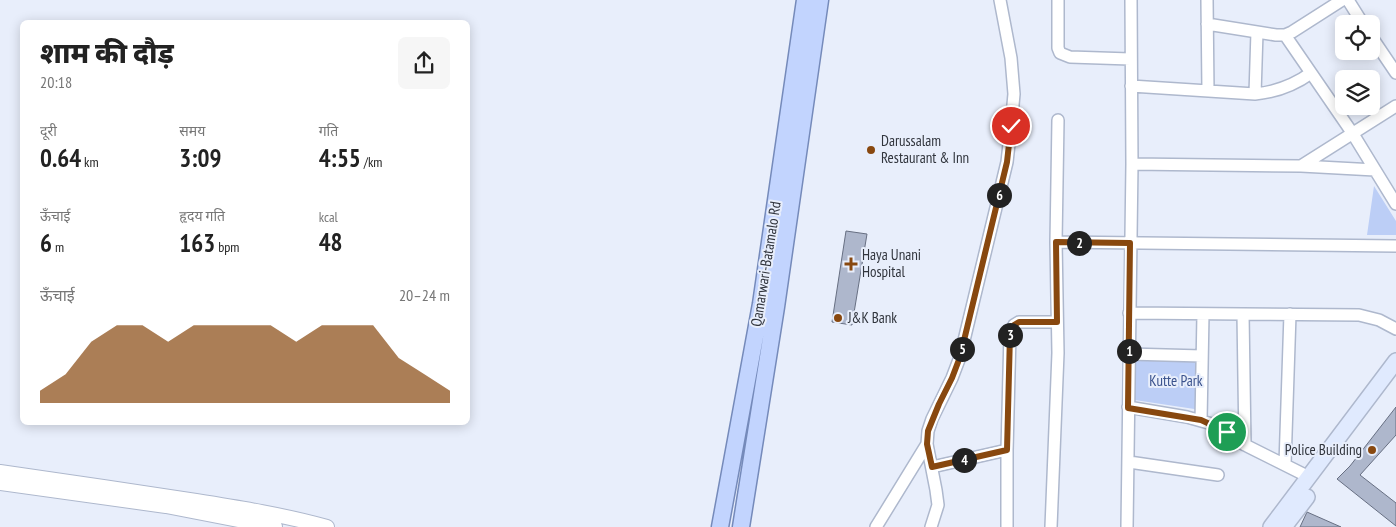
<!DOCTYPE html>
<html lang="hi">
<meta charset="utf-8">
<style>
:root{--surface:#fff;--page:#f6f6f6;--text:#222;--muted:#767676;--accent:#88480f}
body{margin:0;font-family:"PT Sans Narrow","Noto Sans Devanagari",sans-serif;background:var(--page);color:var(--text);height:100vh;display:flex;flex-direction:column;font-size:19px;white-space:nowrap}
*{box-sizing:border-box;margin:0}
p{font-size:16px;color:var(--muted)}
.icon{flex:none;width:28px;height:28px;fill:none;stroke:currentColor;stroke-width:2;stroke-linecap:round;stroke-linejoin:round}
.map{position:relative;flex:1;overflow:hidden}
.drawer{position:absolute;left:20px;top:20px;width:450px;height:405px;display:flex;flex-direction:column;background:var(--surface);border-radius:8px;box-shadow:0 2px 12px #0003}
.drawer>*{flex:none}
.tools{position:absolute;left:1335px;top:15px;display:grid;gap:10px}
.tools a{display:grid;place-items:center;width:45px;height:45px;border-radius:8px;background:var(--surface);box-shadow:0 2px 12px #0003;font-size:25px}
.pin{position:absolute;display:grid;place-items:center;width:42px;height:42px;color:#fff;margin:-21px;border:2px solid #fff;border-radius:50%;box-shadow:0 1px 5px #0007}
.km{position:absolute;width:25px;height:25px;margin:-12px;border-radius:50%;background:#222;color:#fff;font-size:14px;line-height:25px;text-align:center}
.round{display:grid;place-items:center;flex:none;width:52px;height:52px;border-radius:8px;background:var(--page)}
.summary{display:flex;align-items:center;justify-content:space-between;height:85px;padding:0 20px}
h1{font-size:28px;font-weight:800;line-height:38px}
.figures{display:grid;grid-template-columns:repeat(3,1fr);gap:8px;height:85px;padding:5px 20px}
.figures div{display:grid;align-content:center}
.figures b{font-size:25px;font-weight:800}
.figures small{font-size:14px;font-weight:400}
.figures p{font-size:14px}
.chart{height:140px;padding:10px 20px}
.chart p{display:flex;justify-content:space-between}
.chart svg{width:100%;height:90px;margin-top:5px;fill:var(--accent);opacity:.7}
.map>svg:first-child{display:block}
.green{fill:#bccef6}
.building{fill:#aeb7cc;stroke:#676f82}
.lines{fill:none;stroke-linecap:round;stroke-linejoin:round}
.minor-casing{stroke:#aeb8cd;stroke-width:14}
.tertiary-casing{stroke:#aeb8cd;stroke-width:16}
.secondary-casing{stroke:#aeb8cd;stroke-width:18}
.primary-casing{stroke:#758aba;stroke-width:19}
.minor{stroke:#fff;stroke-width:11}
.tertiary{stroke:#fff;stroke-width:14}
.secondary{stroke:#e0eafe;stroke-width:15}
.primary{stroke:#c2d4fe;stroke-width:16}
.route-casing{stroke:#fff;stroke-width:10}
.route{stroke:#88480f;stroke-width:6}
.poi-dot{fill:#88480f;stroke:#e8eefb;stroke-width:2}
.labels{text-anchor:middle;stroke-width:4;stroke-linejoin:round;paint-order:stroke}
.poi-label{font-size:15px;fill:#31353d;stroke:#e8eefb;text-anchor:start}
.street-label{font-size:15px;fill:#31353d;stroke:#e8eefb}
.park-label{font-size:15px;fill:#3a528d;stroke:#e8eefb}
</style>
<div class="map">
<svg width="1396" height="527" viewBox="0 0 1396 527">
<rect width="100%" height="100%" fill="#e8eefb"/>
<!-- green -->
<path class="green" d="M 1374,186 L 1396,221 L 1396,235 L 1367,235 Z
M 1129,354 L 1202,356 L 1201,410 L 1128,399 Z"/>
<!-- building -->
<path class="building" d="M 846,231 L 867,234 L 852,325 L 832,322 Z
M 1396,407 L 1396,435 L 1360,475 L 1396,503 L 1396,526 L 1337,479 L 1350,466 Z
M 1307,512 L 1341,527 L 1300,527 Z"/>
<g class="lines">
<!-- minor casing -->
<g class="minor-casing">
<path id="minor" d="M 1058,0 L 1058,48 L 1060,53 L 1070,57 L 1130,59
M 1207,0 L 1208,91
M 1348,0 L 1363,24
M 1207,24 L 1276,35 L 1285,35 L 1292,32 L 1342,0
M 1285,35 L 1353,134 L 1396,204
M 1371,36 L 1396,73
M 1131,86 L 1255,94 C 1276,92 1293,86 1311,73
M 1255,94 L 1257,32
M 1132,164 L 1301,166 L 1375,170
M 1301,166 L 1396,106
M 1056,242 L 1396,246
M 1129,313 L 1359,315 L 1379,320 L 1396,329
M 1243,314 L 1245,445
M 1129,354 L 1202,356
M 1128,407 L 1187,417 L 1212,424 L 1245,445 L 1309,477
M 1201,421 L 1203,314
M 1129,462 L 1218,475
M 1285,464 L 1290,314
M 932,467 L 1007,450
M 876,527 L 927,444
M 931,527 L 938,505 L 936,490 L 927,444 L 928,431 L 932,419 L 952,378 L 960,357 L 1007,162 L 1011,126 L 1014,94 L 1011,58 L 1000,0
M 1007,527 L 1007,450 L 1010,334 L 1014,325 L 1019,322 L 1057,322
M 1051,527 L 1058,353 L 1056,242 L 1058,120
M 1127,527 L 1132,164 L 1131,0"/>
</g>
<!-- tertiary casing -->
<g class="tertiary-casing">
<path id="tertiary" d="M 0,472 C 65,481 131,491 196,501 C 240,508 284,515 327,527
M 0,483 L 166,506 L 275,527"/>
</g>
<!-- secondary casing -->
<g class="secondary-casing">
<path id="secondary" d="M 1271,527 L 1396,361
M 1284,527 L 1307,497"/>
</g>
<!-- primary casing -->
<g class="primary-casing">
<path id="primary" d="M 720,527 L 761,304 L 805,0
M 741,527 L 776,307 L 820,0"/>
</g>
<!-- minor -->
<use href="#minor" class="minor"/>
<!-- tertiary -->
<use href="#tertiary" class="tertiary"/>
<!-- secondary -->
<use href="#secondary" class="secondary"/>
<!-- primary -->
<use href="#primary" class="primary"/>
</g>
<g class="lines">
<!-- route casing -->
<g class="route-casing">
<path id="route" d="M 1011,126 L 1007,162 L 960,357 L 952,378 L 939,404 L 928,431 L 927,444 L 932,467 L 1007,450 L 1010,334 L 1014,325 L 1019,322 L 1057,322 L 1056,242 L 1130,243 L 1128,408 L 1201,420 L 1227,432"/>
</g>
<!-- route -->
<use href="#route" class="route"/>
</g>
<!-- markers -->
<g class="poi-dot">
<circle cx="871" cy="150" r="5"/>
<path d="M848.5 256.5h5v5h5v5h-5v5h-5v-5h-5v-5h5z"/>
<circle cx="838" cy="318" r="5"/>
<circle cx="1372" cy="450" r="5"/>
</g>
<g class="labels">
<!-- poi labels -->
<g class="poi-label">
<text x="881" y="146">Darussalam<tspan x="881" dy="17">Restaurant &amp; Inn</tspan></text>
<text x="862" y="260">Haya Unani<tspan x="862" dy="17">Hospital</tspan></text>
<text x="848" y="323">J&amp;K Bank</text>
<text x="1362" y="455" text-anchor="end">Police Building</text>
</g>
<!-- street labels -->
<g class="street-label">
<text transform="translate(766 264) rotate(-81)" y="5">Qamarwari-Batamalo Rd</text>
</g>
<!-- park labels -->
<g class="park-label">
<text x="1176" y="386">Kutte Park</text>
</g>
</g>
</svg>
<div class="tools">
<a><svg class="icon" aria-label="locate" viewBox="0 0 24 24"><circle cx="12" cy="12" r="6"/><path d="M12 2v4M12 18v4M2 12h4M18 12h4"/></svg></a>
<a><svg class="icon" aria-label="layers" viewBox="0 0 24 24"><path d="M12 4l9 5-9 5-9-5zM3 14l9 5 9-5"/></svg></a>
</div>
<div class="pin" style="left:1227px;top:432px;background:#1e9e55"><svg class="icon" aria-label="arrive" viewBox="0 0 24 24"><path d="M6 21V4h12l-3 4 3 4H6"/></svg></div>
<div class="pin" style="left:1011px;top:126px;background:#d93025"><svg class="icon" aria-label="check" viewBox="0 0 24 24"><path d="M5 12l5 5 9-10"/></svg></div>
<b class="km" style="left:1129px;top:351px">1</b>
<b class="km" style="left:1079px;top:243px">2</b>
<b class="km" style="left:1010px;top:335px">3</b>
<b class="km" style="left:964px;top:460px">4</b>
<b class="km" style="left:962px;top:349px">5</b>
<b class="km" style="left:999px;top:195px">6</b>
<section class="drawer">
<div class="summary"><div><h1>शाम की दौड़</h1><p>20:18</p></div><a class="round"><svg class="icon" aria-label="share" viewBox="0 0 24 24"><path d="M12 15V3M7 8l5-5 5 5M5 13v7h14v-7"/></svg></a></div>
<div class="figures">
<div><p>दूरी</p><b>0.64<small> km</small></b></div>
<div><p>समय</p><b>3:09</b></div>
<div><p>गति</p><b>4:55<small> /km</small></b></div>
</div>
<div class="figures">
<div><p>ऊँचाई</p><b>6<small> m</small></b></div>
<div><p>हृदय गति</p><b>163<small> bpm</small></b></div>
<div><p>kcal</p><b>48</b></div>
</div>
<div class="chart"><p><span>ऊँचाई</span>20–24 m</p>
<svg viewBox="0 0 160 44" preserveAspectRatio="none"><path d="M0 44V38L10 30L20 14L30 6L40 6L50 14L60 6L70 6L80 6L90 6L100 14L110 6L120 6L130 6L140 22L150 30L160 38V44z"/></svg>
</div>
</section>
</div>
